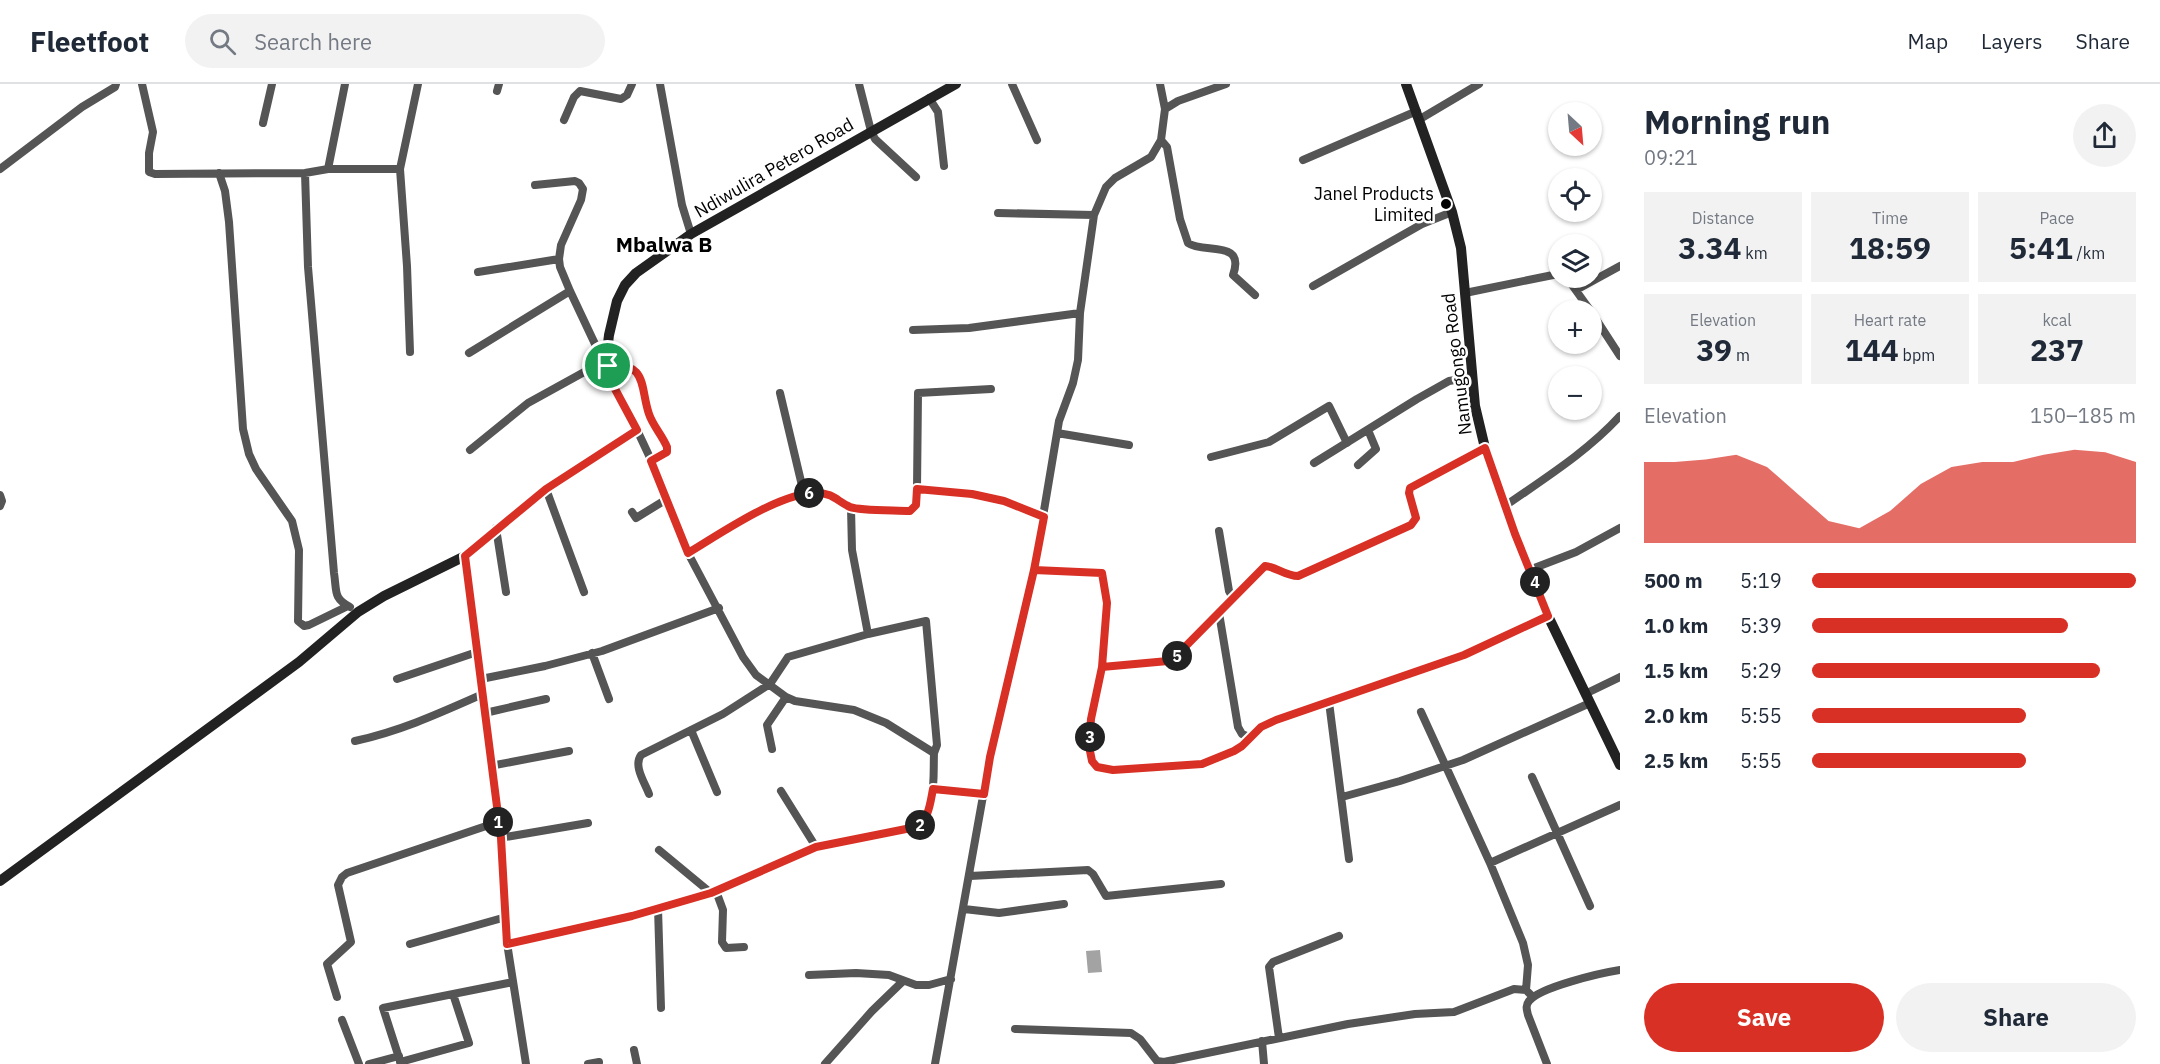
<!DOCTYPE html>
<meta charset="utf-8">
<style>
:root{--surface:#fff;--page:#f2f2f3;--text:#1f2937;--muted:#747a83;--line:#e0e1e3;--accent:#d93025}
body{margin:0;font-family:"IBM Plex Sans",sans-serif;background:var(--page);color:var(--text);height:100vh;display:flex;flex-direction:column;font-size:22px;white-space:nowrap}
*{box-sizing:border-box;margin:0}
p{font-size:20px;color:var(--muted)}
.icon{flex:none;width:33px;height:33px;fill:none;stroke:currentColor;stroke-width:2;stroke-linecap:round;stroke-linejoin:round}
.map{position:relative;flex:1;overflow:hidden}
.side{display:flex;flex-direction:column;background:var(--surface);width:540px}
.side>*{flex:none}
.needle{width:39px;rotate:154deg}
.fabs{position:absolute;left:1548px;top:18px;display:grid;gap:12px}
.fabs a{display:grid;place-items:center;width:54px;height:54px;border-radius:50%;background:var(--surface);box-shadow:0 2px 4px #0004;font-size:30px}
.pin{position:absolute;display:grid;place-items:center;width:51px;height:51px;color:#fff;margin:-26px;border:3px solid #fff;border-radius:50%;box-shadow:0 2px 6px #0007}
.km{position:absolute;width:30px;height:30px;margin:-15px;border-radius:50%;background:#222;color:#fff;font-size:16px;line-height:30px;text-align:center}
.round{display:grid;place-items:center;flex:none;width:63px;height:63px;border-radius:32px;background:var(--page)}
.summary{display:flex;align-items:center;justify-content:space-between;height:102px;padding:0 24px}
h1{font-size:33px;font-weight:700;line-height:45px}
.figures{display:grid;grid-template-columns:repeat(3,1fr);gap:9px;height:102px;padding:6px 24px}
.figures div{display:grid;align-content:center;border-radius:0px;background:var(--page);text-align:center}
.figures b{font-size:30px;font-weight:700}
.figures small{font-size:16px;font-weight:400}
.figures p{font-size:16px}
.chart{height:168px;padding:12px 24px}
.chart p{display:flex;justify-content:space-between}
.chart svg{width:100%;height:108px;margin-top:6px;fill:var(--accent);opacity:.7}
.button{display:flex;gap:12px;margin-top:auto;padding:12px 24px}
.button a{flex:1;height:69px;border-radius:36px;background:var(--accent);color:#fff;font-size:24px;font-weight:700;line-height:69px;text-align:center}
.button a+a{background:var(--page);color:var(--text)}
ul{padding:0 24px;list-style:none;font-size:20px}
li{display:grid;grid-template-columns:96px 72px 1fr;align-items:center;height:45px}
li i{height:15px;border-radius:8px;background:var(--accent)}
header{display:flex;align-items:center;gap:36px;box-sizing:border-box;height:84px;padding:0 30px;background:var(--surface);border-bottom:2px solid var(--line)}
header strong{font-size:28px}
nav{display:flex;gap:33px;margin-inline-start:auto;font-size:21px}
.search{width:420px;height:54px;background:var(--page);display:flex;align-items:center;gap:15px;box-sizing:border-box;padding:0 21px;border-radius:33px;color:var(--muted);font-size:22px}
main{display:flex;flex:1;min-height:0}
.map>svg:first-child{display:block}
.water{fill:#a3a3a3}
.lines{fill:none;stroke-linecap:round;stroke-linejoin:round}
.street{stroke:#555;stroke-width:8}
.secondary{stroke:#222;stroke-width:10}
.route-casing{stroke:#fff;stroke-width:12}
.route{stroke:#d93025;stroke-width:8}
.poi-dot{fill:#000;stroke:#fff;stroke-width:2}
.labels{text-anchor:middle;stroke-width:5;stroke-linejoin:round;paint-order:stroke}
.street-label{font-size:18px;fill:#000;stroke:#fff}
.poi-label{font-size:18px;fill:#000;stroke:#fff;text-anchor:end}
.quarter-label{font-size:21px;font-weight:bold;fill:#000;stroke:#fff}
</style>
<header>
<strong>Fleetfoot</strong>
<div class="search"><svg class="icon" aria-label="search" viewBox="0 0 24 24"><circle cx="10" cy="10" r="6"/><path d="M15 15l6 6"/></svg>Search here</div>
<nav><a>Map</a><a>Layers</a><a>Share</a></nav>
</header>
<main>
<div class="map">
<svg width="1620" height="980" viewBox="0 0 1620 980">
<rect width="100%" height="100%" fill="#fff"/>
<!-- water -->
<path class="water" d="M 1100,866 L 1102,888 L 1088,889 L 1086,867 Z"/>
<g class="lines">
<!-- street -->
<path class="street" d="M 142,0 L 153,48 L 149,69 L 149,88 L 155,90 L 305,89 L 328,85 L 400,85
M 660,0 L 682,121 L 691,150
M 859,0 L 871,47 L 875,55 L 916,93
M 1012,0 L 1037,56
M 1160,0 L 1165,25
M 497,7 L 499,0
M 929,14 L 938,28 L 944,82
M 1420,35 L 1479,0
M 564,36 L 574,13 L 580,7 L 621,15 L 627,11 L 632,0
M 263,39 L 272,0
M 1161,56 L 1167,63 L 1180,135 L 1188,159 C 1203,170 1246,155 1233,191 L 1255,211
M 1303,76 L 1417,27
M 0,85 L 82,23 L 115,3 L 116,0
M 328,85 L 345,0
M 219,89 L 225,107 L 229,138 L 243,345 L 249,370 L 256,385 L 292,437 L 299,466 L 298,537 L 304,542 L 309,541 L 348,522
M 305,89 L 308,183 L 334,489 C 337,508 333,514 350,523
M 535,101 L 575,97 L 579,99 L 583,105 L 581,116 L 561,161 L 559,175 L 560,183 L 570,207 L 603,277
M 998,129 L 1094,131
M 478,188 L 559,175
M 1567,194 L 1590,226
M 1313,202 L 1422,140 L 1452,128
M 1576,206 L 1620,182
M 1465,209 L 1558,190
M 1592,229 L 1620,272
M 913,246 L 969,244 L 1080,229
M 410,268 L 407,182 L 400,85 L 418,0
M 469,269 L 570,207
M 608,282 C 648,277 640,304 649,330 C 653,342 662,351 667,363 L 667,368 L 651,377
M 780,309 L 804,410
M 1057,349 L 1129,361
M 470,366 L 528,319 L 606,276
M 1211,373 L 1269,358 L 1329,322 L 1347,359
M 1314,379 L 1417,315 L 1449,297 L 1473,293
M 1358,381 L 1376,365 L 1368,346
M 546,405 L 584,508
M 917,405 L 918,309 L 991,305
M 0,411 L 2,417 L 0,422
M 1505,422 C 1545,394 1587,368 1620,332
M 632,428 L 636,434 L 667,415
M 496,444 L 506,508
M 1219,447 L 1229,507 L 1233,514
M 688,469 C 720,450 789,401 827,410 C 836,412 844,418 851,424
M 465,472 L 500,754 L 506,817 L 507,859 L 526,980
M 1034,486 L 1102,489 L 1107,519 L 1102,583 L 1091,635 L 1089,662 L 1092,677 L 1097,683 L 1113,686 L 1202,680 L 1234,667 L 1242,662 L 1261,643 L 1276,636 L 1464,571 L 1548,532
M 1529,486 L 1576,468 L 1620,444
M 1219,529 L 1238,643 L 1242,650 L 1249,653
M 868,550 L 926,537 L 937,661 L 934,669
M 592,569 L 609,615
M 1102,583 L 1168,577 L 1175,573 L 1265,482 C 1277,482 1285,492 1297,492 L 1411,441 L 1416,434 L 1409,409 L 1410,404 L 1485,364
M 397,595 L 477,568
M 481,595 L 545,582 L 602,567 L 719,524
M 1585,610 L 1620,593
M 1329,618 L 1349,775
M 1421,628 L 1490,779 L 1523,859 L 1528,881 L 1526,906
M 485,629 L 546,615
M 691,646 L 717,708
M 355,657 C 401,647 440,629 483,610
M 772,665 L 767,641 L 786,613
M 490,682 L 569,667
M 1532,693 L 1590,822
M 932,705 L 984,710
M 781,707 L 816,763
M 649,710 C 645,699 633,682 641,671 L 723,630 L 770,600 L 788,573 L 868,550 L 852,466 L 851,424 L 910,427 L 916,421 L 917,405 L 972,410 L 1004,417 L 1044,433
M 1342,713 L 1400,697 L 1463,676 L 1590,619
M 500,754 L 588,739
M 659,766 L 711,809
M 1490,779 L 1620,721
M 970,792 L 1088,786 L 1093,790 L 1106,812 L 1221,800
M 716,807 L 723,826 L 722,858 L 726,864 L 744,863
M 658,824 L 661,924
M 964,825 L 999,829 L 1064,820
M 507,859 L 632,832 L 711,809 L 816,763 L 916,743 C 937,729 933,692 934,669 L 886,639 L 854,626 L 795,617 L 786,613 L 756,591 L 743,573 L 688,469 L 660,395 L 637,346
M 410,860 L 506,833
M 809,891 L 856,889 L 889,891 L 916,901 L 929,901 L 951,895
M 337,913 L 327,880 L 351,858 L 338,801 L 342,793 L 347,789 L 498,738
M 342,936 L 359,980
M 1015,945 L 1131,949 L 1140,955 L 1157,977 L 1164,978 L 1348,940 L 1415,930 L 1454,928 L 1514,905 L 1526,906 L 1533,913
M 1279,954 L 1269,883 L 1273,878 L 1339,852
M 1262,957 L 1264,980
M 634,966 L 637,980
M 400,978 L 469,959 L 453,910
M 369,980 L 399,972
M 401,980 L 383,924 L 513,898
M 588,980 L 599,978
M 825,980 L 872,927 L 902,898
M 935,980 L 990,673 L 1034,486 L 1059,337 L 1073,299 L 1078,276 L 1080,229 L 1094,131 L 1106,103 L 1115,94 L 1151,73 L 1161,56 L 1165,25 L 1178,17 L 1226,0
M 1547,980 L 1528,931 C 1527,926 1525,922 1529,917 C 1540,903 1601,889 1620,886"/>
<!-- secondary -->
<path class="secondary" d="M 1406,0 L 1452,128 L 1461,164 L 1475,322 L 1485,364 L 1515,450 L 1548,532 L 1620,681
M 0,797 L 299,578 L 358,528 L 384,512 L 465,472 L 546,405 L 637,346 L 615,305 L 606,276 L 609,251 L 617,217 L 625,201 L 636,189 L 691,150 L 956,0"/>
</g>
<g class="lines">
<!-- route casing -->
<g class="route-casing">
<path id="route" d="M 608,282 L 615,305 L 637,346 L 546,405 L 465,472 L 501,754 L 507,860 L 632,832 L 711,809 L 816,763 L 916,743 C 929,735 930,720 933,705 L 984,710 L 990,673 L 1034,486 L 1102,489 L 1107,519 L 1102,583 L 1091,635 L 1089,662 L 1092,677 L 1097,683 L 1113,686 L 1202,680 L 1234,667 L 1242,662 L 1261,643 L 1276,636 L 1464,571 L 1548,532 L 1515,450 L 1485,364 L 1410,404 L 1409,409 L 1416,434 L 1411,441 L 1298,492 C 1285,492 1277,483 1265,482 L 1175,573 L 1168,577 L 1102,583 L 1107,519 L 1102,489 L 1034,486 L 1044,433 L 1004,417 L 972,410 L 917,405 L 916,421 L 910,427 C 897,426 860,427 850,423 C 837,417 833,409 817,409 C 780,408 720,450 688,469 L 651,377 L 667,368 L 667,363 C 662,351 653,342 649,330 C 640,304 648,277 608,282"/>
</g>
<!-- route -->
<use href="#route" class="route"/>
</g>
<!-- markers -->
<circle class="poi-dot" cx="1446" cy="120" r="6"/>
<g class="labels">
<!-- street labels -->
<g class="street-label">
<text transform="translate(774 84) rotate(-30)" y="6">Ndiwulira Petero Road</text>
<text transform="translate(1457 280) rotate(-97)" y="6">Namugongo Road</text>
</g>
<!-- poi labels -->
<g class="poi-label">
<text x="1434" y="116">Janel Products<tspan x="1434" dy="21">Limited</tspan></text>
</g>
<!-- quarter labels -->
<g class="quarter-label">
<text x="664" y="168">Mbalwa B</text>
</g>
</g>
</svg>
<div class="fabs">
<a><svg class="needle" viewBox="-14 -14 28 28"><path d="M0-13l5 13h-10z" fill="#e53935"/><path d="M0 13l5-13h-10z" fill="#747a83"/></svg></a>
<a><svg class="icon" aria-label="locate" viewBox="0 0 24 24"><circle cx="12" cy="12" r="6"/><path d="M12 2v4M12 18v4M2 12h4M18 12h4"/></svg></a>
<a><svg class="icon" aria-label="layers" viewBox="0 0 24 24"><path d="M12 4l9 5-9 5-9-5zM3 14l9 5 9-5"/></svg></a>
<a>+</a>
<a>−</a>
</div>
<div class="pin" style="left:608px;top:282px;background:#1e9e55"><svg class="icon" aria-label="arrive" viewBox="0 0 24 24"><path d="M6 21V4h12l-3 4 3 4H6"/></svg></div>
<b class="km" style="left:498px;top:738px">1</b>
<b class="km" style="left:920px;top:741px">2</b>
<b class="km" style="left:1090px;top:653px">3</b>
<b class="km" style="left:1535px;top:498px">4</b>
<b class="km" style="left:1177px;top:572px">5</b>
<b class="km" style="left:809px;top:409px">6</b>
</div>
<section class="side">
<div class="summary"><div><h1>Morning run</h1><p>09:21</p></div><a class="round"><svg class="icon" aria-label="share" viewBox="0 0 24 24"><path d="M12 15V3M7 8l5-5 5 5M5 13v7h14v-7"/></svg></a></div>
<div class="figures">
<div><p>Distance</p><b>3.34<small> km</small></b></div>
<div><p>Time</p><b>18:59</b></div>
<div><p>Pace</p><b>5:41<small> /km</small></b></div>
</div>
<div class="figures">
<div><p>Elevation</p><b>39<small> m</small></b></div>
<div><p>Heart rate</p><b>144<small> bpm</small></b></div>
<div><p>kcal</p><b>237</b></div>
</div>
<div class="chart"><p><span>Elevation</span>150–185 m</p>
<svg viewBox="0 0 160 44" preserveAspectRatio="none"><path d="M0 44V11L10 11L20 10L30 8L40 13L50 24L60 35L70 38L80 31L90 20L100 13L110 11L120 11L130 8L140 6L150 7L160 11V44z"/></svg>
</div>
<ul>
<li><b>500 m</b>5:19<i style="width:100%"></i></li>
<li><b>1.0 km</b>5:39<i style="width:79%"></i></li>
<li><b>1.5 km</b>5:29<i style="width:89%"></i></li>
<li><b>2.0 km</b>5:55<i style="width:66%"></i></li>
<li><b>2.5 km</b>5:55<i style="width:66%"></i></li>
</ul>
<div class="button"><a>Save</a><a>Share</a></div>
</section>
</main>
